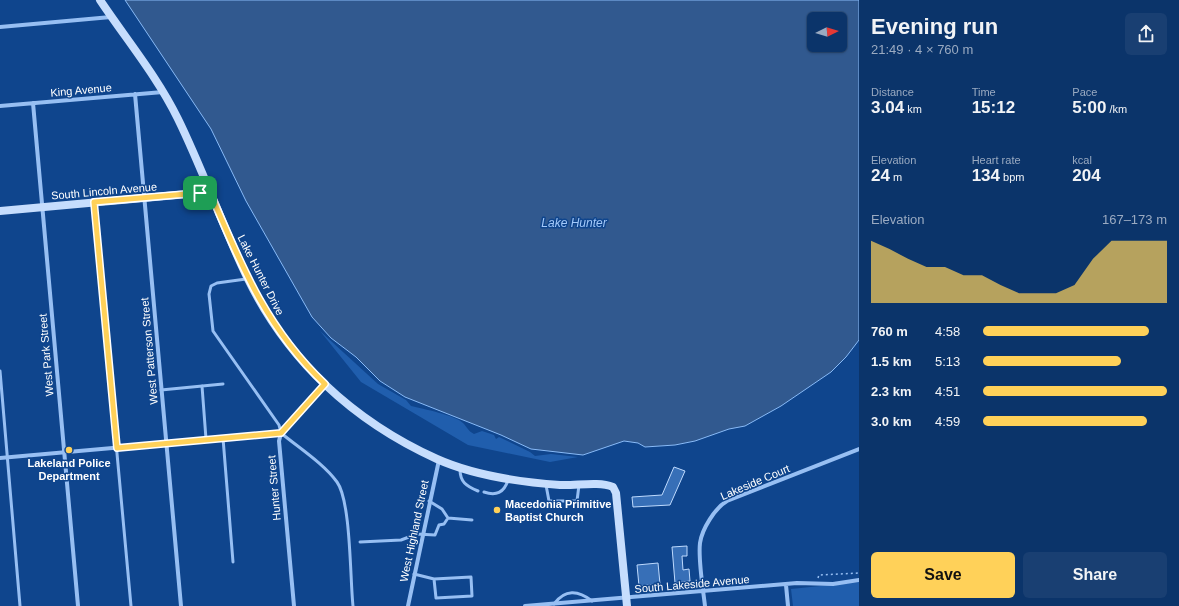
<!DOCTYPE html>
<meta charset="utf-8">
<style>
:root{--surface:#0b346a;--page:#193f72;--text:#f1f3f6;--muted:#9aaac1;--line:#2b4f7e;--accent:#ffd159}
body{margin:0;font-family:Arial,sans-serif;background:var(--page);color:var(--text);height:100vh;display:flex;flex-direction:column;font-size:15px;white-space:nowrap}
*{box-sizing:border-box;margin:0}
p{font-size:13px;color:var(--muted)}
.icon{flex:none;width:22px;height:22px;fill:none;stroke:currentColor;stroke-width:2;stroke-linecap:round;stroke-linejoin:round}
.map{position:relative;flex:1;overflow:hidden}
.details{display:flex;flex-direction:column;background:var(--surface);width:320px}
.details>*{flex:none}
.needle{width:26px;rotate:85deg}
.buttons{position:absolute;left:807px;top:12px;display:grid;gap:8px}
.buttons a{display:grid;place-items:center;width:40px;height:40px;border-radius:6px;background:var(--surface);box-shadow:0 1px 3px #0004,0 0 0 1px var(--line);font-size:20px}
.pin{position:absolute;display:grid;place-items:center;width:34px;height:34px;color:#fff;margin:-17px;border-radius:8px;box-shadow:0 2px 6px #0006}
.round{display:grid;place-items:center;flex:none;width:42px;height:42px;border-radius:6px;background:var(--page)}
.headline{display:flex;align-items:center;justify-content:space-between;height:68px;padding:0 12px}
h1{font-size:22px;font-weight:700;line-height:30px}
.figures{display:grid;grid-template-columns:repeat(3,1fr);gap:6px;height:68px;padding:4px 12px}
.figures div{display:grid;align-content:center}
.figures b{font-size:17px;font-weight:700}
.figures small{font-size:11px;font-weight:400}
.figures p{font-size:11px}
.chart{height:112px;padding:8px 12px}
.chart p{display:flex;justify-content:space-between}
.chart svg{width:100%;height:72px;margin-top:4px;fill:var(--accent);opacity:.7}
.button{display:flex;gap:8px;margin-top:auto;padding:8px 12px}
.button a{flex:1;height:46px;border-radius:6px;background:var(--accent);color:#111;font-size:16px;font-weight:700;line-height:46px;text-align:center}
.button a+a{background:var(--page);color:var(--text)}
ul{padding:0 12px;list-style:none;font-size:13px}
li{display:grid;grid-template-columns:64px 48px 1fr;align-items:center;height:30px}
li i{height:10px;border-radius:5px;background:var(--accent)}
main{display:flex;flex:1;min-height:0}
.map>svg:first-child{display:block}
.green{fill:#205ead}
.water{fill:#31598f;stroke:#88baf7;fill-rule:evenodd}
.building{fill:#376fb7;stroke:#bedafe}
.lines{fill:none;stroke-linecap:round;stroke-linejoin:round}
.path{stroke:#97bff3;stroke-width:1.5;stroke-dasharray:2 3;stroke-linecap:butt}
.lane{stroke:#97bff3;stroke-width:3}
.street{stroke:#97bff3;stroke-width:4}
.secondary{stroke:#c6ddfd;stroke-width:8}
.route-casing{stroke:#fff;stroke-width:8}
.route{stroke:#ffd159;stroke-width:5}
.poi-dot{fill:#ffd159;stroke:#0f458d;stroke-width:1.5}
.labels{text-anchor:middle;stroke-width:3;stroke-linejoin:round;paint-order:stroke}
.street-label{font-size:11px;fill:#fff;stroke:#0f458d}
.poi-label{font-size:11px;font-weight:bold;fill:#fff;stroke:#0f458d}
.water-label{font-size:12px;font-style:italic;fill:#a3c9fa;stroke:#0f458d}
</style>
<main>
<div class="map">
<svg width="859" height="606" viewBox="0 0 859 606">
<rect width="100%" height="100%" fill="#0f458d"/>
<!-- green -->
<path class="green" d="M 320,331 L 378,384 L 406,400 L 411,406 C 423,409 455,415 463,423 C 468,428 468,431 474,434 L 482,431 L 494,435 L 496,439 L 499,437 L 530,452 L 535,456 L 551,454 L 578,457 L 550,462 L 468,445 L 361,382 Z
M 859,582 L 859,606 L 793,606 L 791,589 Z"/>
<!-- water -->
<path class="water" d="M 125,0 L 859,0 L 859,340 L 846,357 L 831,372 L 781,406 L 745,426 L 729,429 L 695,441 L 675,445 L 645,447 L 638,443 L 624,441 L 583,455 L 531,449 L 501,435 L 405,397 L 380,381 L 356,357 L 331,338 L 312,317 L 246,201 L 211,129 ZM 814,19 L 840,19 L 840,45 L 814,45 Z"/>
<!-- building -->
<path class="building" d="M 674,467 L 685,471 L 670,505 L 633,507 L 632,497 L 662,495 Z
M 687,546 L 687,556 L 682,556 L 683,570 L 689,569 L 690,581 L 675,583 L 672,547 Z
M 658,563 L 660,584 L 639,586 L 637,565 Z"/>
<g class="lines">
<!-- path -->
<path class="path" d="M 818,578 L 819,575 L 859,573"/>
<!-- lane -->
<path class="lane" d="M 94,203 L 131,606
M 246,279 L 217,283 L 211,286 L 209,294 L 213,331 L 279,425 L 281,433 C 299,448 323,463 337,482 C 351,501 350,579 353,606
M 0,371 L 20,606
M 202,386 L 206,439
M 161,390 L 223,384
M 223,438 L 233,562
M 460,469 C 460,482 466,486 478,491
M 546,485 L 549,501 L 564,501
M 484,492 C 496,496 504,493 508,480
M 429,501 L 442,509 L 448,518
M 571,501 L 577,501 L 579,485
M 448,518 L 472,520
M 360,542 L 401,540 L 417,534 L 435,535 L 439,525 L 444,524 L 448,518
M 414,574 L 434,579 L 471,577 L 472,596 L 436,598 L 434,579
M 554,604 C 565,589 578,590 592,601"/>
<!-- street -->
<path class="street" d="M 0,27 L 111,17
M 135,94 L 181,606
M 33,103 L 78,606
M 0,106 L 163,92
M 0,458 L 281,433
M 786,585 L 788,606
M 294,606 L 279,441 L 281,433 L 325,385
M 408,606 L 439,460
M 525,606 L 797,583 L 833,584 L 859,580
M 705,606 C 703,589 698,559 700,543 C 702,529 715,508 727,501 L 859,449"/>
<!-- secondary -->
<path class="secondary" d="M 100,0 C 126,39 157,76 178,119 C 203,170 222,225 247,277 C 287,360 353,421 437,459 C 475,476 518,482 560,485 C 576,486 598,481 613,487 L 616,493 L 627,606
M 0,211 L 210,192"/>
</g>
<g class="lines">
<!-- route casing -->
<g class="route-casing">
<path id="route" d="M 210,192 C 241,265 266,328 325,384 L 281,433 L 117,448 L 94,202 Z"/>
</g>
<!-- route -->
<use href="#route" class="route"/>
</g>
<!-- markers -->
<g class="poi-dot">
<circle cx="69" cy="450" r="4"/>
<circle cx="497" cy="510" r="4"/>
</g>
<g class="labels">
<!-- street labels -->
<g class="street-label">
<text transform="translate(81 90) rotate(-5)" y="4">King Avenue</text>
<text transform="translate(104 191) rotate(-5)" y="4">South Lincoln Avenue</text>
<text transform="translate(261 275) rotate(63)" y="4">Lake Hunter Drive</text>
<text transform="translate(149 351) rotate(-95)" y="4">West Patterson Street</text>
<text transform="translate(46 355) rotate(-95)" y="4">West Park Street</text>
<text transform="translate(755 482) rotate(-23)" y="4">Lakeside Court</text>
<text transform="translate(274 488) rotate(-95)" y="4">Hunter Street</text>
<text transform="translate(414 531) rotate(-78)" y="4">West Highland Street</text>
<text transform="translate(692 584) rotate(-5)" y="4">South Lakeside Avenue</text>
</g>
<!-- poi labels -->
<g class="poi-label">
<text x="69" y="467">Lakeland Police<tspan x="69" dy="13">Department</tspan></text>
<text x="505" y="508" text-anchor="start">Macedonia Primitive<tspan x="505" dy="13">Baptist Church</tspan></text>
</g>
<!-- water labels -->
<g class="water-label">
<text x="574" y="227">Lake Hunter</text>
</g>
</g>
</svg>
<div class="buttons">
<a><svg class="needle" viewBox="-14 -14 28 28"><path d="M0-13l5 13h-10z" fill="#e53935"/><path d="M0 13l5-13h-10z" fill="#9aaac1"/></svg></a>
</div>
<div class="pin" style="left:200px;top:193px;background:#1e9e55"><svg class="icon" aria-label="arrive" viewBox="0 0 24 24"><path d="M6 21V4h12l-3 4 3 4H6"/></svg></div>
</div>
<section class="details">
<div class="headline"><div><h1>Evening run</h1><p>21:49 · 4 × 760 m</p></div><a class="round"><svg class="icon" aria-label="share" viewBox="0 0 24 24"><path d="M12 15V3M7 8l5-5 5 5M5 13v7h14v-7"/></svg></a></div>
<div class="figures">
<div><p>Distance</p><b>3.04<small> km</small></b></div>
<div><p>Time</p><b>15:12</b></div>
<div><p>Pace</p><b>5:00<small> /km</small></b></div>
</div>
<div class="figures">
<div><p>Elevation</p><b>24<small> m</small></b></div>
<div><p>Heart rate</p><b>134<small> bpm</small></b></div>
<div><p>kcal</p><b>204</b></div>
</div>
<div class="chart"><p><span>Elevation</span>167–173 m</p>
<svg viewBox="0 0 160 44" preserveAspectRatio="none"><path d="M0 44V6L10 11L20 17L30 22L40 22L50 27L60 27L70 33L80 38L90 38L100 38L110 33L120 17L130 6L140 6L150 6L160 6V44z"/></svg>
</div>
<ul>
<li><b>760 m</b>4:58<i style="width:90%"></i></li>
<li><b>1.5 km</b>5:13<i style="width:75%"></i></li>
<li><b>2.3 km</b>4:51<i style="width:100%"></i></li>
<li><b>3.0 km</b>4:59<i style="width:89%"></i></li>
</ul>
<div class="button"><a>Save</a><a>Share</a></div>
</section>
</main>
